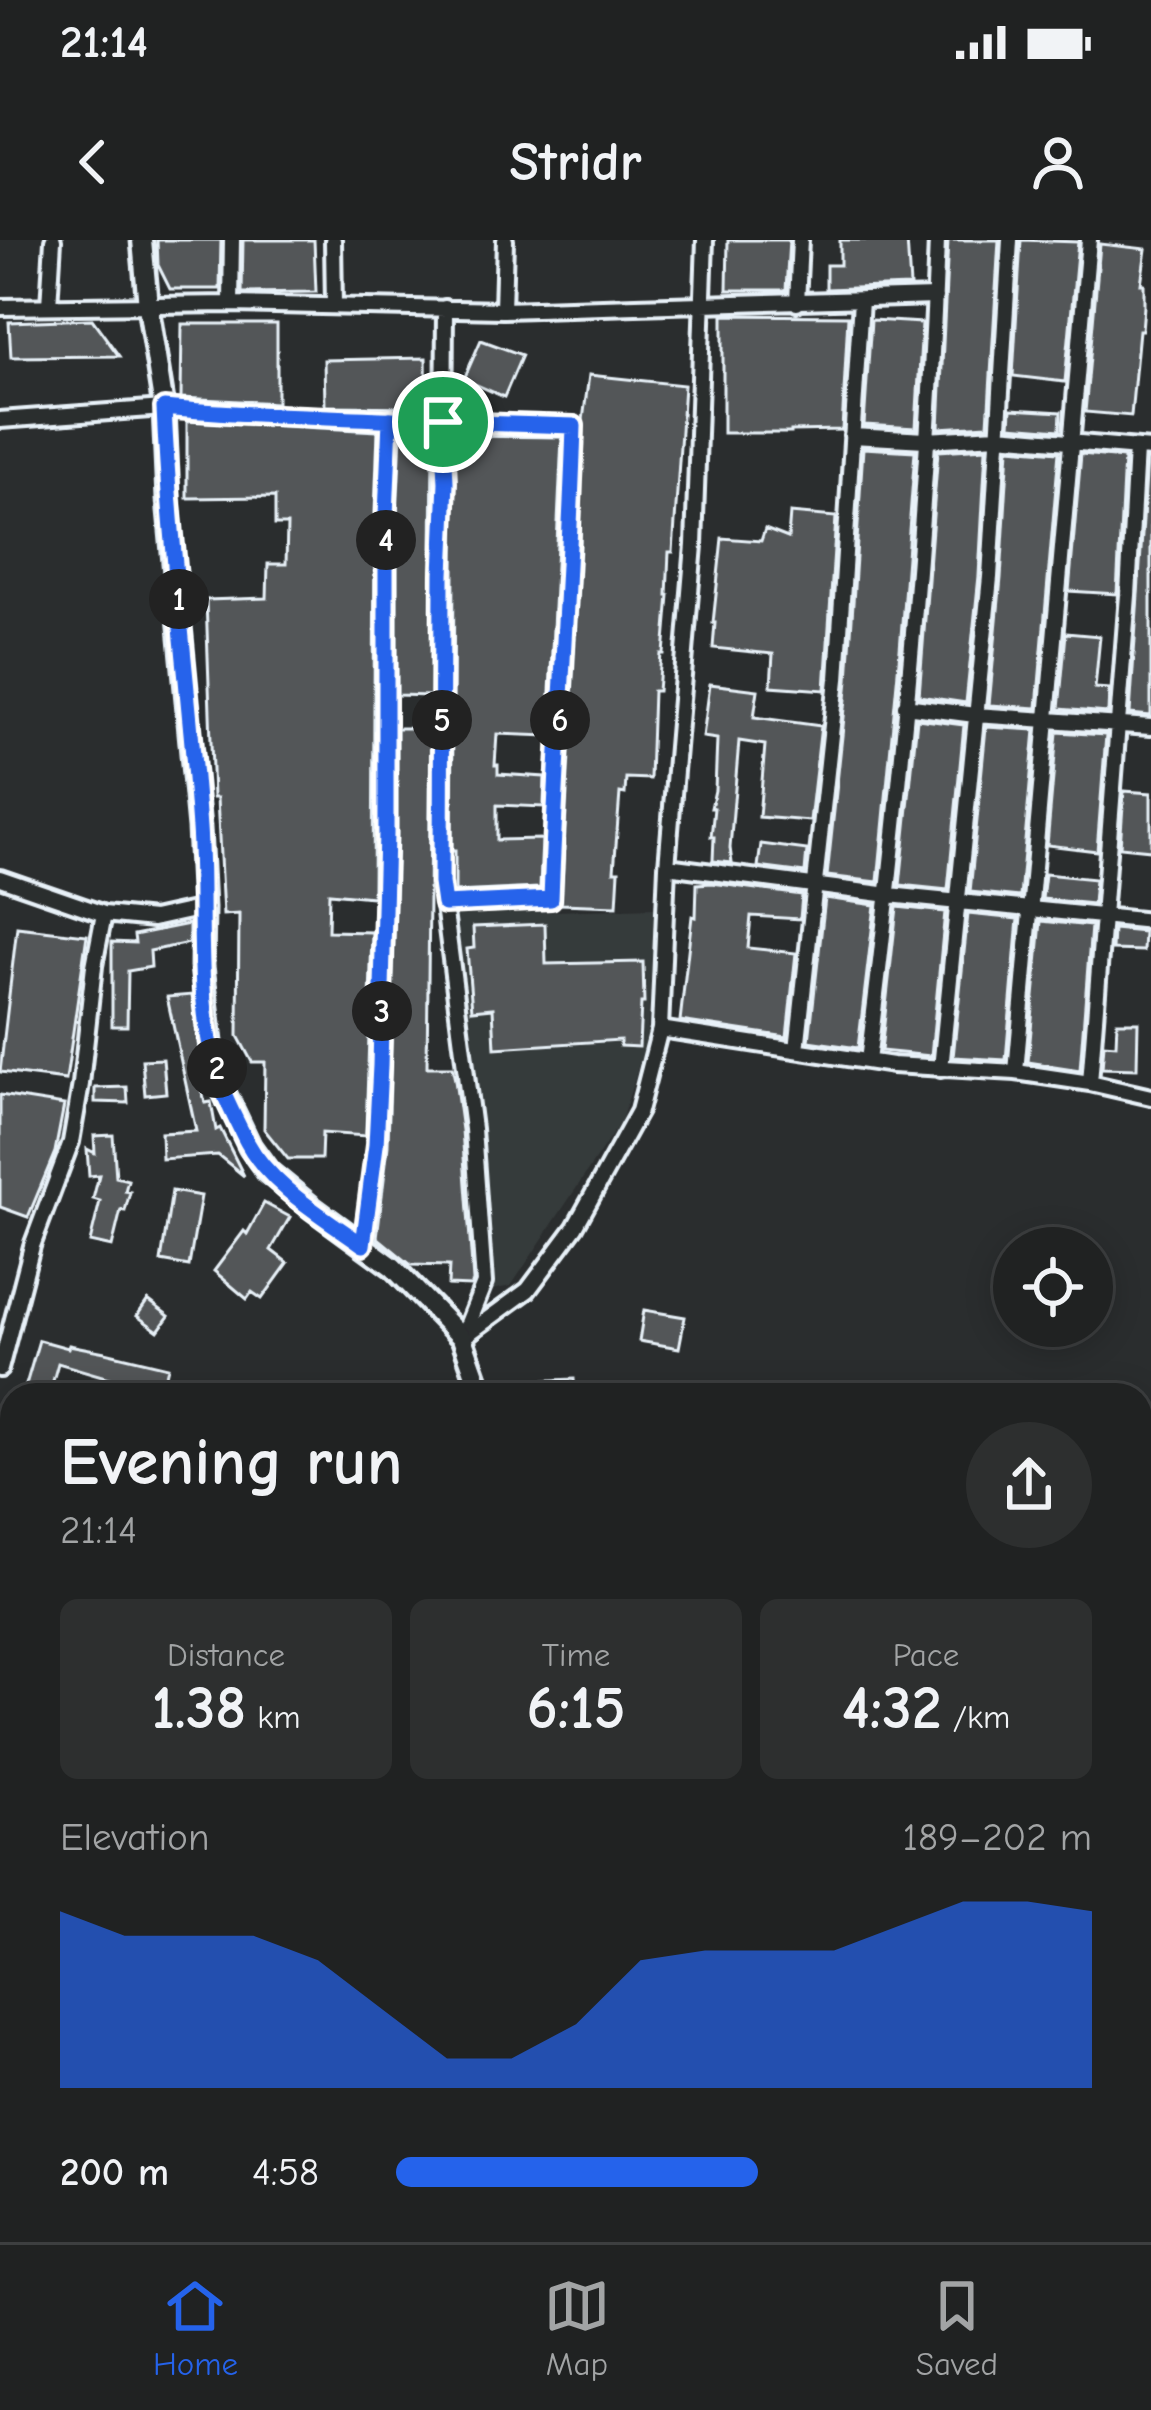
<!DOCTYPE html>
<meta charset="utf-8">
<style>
:root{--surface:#202222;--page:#2d2f2f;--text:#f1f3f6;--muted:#a2a4a5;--line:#3d3f40;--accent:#2563eb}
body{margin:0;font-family:"Comic Neue",sans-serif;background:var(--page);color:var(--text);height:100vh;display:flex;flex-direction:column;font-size:45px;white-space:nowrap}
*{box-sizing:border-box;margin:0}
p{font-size:39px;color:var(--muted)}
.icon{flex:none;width:66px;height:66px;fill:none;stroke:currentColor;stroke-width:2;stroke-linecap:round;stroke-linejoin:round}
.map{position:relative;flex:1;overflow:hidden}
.panel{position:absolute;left:0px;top:1143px;width:1152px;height:861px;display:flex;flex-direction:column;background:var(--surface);border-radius:36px 36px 0 0;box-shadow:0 6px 30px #0003,0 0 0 3px var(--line)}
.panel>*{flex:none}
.tools{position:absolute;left:993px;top:987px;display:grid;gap:24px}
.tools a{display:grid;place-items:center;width:120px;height:120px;border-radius:50%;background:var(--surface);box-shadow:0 6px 30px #0003,0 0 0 3px var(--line);font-size:60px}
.pin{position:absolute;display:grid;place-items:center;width:102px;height:102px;color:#fff;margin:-51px;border:6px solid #fff;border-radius:50%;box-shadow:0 3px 12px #0007}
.km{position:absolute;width:60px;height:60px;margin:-30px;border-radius:50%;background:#222;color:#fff;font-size:33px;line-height:60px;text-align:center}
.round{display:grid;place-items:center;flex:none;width:126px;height:126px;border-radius:63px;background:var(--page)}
.headline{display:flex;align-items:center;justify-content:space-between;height:204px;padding:0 60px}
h1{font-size:66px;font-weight:700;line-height:90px}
.metrics{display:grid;grid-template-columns:repeat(3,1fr);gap:18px;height:204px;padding:12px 60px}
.metrics div{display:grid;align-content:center;border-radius:18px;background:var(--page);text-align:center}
.metrics b{font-size:60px;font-weight:700}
.metrics small{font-size:33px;font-weight:400}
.metrics p{font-size:33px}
.chart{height:336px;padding:24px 60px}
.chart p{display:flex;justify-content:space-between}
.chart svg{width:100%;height:216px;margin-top:12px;fill:var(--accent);opacity:.7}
ul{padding:0 60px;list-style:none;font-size:39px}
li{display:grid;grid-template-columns:192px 144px 1fr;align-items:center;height:90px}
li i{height:30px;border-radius:15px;background:var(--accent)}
.status{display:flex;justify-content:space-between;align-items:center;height:84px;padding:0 60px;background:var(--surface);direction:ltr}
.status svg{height:33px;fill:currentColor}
header{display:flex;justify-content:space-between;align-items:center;height:156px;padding:0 60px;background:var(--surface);font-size:54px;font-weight:700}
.dock{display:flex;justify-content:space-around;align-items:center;height:168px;border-top:3px solid var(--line);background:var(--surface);font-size:33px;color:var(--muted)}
.dock a{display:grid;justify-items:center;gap:6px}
.dock .selected{color:var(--accent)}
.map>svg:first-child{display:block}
.built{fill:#363a3b}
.building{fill:#535759;stroke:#e8f1f8;stroke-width:3}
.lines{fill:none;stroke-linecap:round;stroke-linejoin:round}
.minor-casing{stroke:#e8f1f8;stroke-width:22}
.tertiary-casing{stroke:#e8f1f8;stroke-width:27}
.minor{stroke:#2a2d2e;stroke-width:14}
.tertiary{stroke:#2a2d2e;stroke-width:18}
.route-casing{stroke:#fff;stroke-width:24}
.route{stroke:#2563eb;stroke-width:15}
</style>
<div class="status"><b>21:14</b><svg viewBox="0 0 49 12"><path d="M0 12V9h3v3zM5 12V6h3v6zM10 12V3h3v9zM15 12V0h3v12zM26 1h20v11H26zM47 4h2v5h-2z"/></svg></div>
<header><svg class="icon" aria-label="back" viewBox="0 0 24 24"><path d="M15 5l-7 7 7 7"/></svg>Stridr<svg class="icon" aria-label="person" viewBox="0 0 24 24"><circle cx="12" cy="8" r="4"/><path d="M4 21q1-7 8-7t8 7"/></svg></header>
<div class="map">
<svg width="1151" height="2002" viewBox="0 0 1151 2002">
<rect width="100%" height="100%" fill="#2a2d2e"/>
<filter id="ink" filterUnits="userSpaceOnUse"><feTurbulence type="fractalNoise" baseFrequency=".00833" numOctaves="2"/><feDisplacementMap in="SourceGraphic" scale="24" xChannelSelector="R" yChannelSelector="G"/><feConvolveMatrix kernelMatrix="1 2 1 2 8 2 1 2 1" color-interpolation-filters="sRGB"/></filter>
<g filter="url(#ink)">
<!-- built -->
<path class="built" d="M 655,668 L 647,801 L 621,881 L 511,1046 L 492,1050 L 454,674 Z"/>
<!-- building -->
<path class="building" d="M 157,0 L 221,0 L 220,49 L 170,49 L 158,25 Z
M 243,0 L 314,0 L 316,52 L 242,53 Z
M 728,0 L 789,0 L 786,50 L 727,50 Z
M 840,0 L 907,0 L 910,46 L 826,49 L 826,25 L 840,25 Z
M 948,0 L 999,0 L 988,185 L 939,188 Z
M 1021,0 L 1078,2 L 1065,142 L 1013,136 Z
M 1100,4 L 1146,9 L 1141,44 L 1144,44 L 1144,66 L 1142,90 L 1139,90 L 1131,176 L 1085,172 Z
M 723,75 L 848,76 L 842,190 L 791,191 L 791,193 L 723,193 Z
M 92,79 L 119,116 L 11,117 L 9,82 Z
M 871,80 L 922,83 L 916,188 L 864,185 Z
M 182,84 L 277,84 L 277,163 L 181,158 Z
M 481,100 L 522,115 L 504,157 L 464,139 Z
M 426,118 L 427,167 L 325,166 L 324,120 Z
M 589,135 L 684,145 L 673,312 L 669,312 L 667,355 L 669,355 L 664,414 L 661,414 L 658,451 L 653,451 L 650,539 L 626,538 L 625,554 L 620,553 L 614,631 L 619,631 L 617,666 L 561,664 L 580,305 L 583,180 Z
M 1011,169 L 1061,172 L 1060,190 L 1010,186 Z
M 187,181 L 378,191 L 375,276 L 373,657 L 329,653 L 328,691 L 372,692 L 366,896 L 322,893 L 321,919 L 288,919 L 264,889 L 265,822 L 252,822 L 238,796 L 239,674 L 223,675 L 217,558 L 213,558 L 206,360 L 267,358 L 268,324 L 286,324 L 287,285 L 275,285 L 275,257 L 187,258 Z
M 401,194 L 433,196 L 431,456 L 397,455 L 397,276 Z
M 455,196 L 562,197 L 548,496 L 497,494 L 495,525 L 498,525 L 498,534 L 545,537 L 544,567 L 497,565 L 497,600 L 542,599 L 540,648 L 455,652 L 455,611 L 452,611 Z
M 863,208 L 915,211 L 900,410 L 878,642 L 827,636 L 848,440 Z
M 986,208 L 979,336 L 966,463 L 919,456 L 938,211 Z
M 1009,208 L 1059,212 L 1037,468 L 989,465 L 1001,338 Z
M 1081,214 L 1124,218 L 1117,354 L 1069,351 Z
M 1147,220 L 1151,220 L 1151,476 L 1130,474 Z
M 790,273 L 836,277 L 825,450 L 771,446 L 773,414 L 713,408 L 715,383 L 713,383 L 722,298 L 761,301 L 765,289 L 788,298 Z
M 1066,393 L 1100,396 L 1095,448 L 1109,449 L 1108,473 L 1059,469 Z
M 710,444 L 758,450 L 754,477 L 821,486 L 810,581 L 759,577 L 765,505 L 739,501 L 730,608 L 732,623 L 713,621 L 714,597 L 711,597 L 714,568 L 711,568 L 715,550 L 717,499 L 703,497 Z
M 917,479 L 964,485 L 948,650 L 900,645 Z
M 986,487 L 1035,490 L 1020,657 L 970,652 Z
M 397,488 L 431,488 L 427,827 L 452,827 L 455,840 L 462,890 L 473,1041 L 471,1046 L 448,1045 L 449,1026 L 411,1025 L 377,997 L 388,906 L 397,594 Z
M 1057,492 L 1106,495 L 1097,611 L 1047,605 Z
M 1124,551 L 1151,553 L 1151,610 L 1120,607 Z
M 761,604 L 807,610 L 805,633 L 758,627 Z
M 1045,634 L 1095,639 L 1093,664 L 1042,659 Z
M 712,643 L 802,655 L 800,679 L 751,676 L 748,708 L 796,713 L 787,797 L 680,781 L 692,676 L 696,677 L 697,644 Z
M 825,658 L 875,665 L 858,808 L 809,801 Z
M 897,667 L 945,672 L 931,816 L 881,811 Z
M 968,674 L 1018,679 L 1006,820 L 953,817 Z
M 1041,681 L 1091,686 L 1080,830 L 1028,822 Z
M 189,684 L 189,703 L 150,711 L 151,727 L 128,731 L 127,786 L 112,786 L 112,702 L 135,703 L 134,695 Z
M 545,684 L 546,724 L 643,722 L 644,763 L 641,763 L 639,807 L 620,806 L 620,800 L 495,808 L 493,768 L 472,770 L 467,709 L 474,708 L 473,687 Z
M 17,687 L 87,695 L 66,840 L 0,832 Z
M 1113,689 L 1144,692 L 1143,711 L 1112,710 Z
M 192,755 L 202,832 L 197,832 L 205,863 L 211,862 L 216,890 L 220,888 L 244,936 L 218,915 L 162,919 L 161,893 L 196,891 L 167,757 Z
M 1117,782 L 1138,782 L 1137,829 L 1102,828 L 1104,804 L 1116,805 Z
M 163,819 L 166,853 L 145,855 L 142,820 Z
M 127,847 L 128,863 L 95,862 L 95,848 Z
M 0,855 L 64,865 L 55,912 L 28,977 L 0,967 Z
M 113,895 L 116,937 L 128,940 L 125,951 L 130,952 L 125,971 L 121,970 L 112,1007 L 90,1002 L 100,961 L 93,959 L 99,935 L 89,936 L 87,909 L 95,913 L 94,896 Z
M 172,951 L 201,956 L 189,1026 L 161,1021 Z
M 264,963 L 290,977 L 271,1010 L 288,1023 L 262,1059 L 252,1052 L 247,1059 L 214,1031 L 244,991 L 247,994 Z
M 148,1060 L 169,1076 L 158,1091 L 137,1076 Z
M 644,1070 L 685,1077 L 679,1108 L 639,1101 Z
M 39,1100 L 68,1108 L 69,1105 L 105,1112 L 168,1127 L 162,1151 L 129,1143 L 118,1155 L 109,1148 L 116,1140 L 58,1123 L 49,1155 L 23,1155 Z
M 574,1139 L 575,1155 L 528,1155 L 528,1141 Z"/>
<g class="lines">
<!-- minor casing -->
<g class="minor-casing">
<path id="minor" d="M 333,0 L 334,66
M 797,63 L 800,0
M 231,64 L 232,0
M 49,66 L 53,0
M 0,67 L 231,64 L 503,70 L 935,57
M 445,68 L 441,642 L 473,889 L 484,1043 L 462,1098
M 503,70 L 505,0
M 0,180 L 164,168 L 348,179 L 574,186 C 569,344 557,501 551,659 L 444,664
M 852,196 L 926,200 L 998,196 L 1151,209
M 905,466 L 975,475 L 1151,487
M 667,626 L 889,655 L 1151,681
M 0,638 L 104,674 L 153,679 L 203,668
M 660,789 L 892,825 L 1016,832 L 1090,843 L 1151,857
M 797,810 L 837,439 L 861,60
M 868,821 C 902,549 927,274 937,0
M 941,829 L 990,337 L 1010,0
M 1016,832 L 1089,0
M 1090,843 L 1128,355 L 1136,209
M 363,1005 L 377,905 L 380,826 L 386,594 L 386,276 L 390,179
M 462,1098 L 528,1050 L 575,987 L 639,871 L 660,789 L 667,626 L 694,305 L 705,0
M 0,1129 L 32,1006 L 71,902 L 81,844 L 94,726 L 104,674"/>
</g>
<!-- tertiary casing -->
<g class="tertiary-casing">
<path id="tertiary" d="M 142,0 L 148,66 L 164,168 L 168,259 L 199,588 L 203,668 L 202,726 L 211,802 L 220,844 L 250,907 L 268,932 L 312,968 L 393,1027 L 462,1098 L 482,1155
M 549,2002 L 550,1992"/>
</g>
<!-- minor -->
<use href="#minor" class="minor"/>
<!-- tertiary -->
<use href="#tertiary" class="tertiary"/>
</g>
</g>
<g class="lines" filter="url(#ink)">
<!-- route casing -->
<g class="route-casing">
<path id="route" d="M 443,182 C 350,176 257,177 164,168 C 170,308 189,448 199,588 C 205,671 193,765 220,844 C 227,863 238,884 247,902 C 271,947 323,976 363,1005 L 376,905 L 380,826 L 386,594 L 386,276 L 390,179 L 443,182 L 446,242 L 442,334 L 441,643 L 444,664 L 551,659 C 557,501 569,344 574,186 L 443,182"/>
</g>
<!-- route -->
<use href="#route" class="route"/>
</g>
</svg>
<div class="tools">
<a><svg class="icon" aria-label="locate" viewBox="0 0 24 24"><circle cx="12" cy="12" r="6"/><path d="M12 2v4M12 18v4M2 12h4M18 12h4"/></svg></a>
</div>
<div class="pin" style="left:443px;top:182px;background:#1e9e55"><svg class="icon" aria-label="arrive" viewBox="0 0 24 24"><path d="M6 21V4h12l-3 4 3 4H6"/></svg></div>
<b class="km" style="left:179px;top:359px">1</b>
<b class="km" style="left:217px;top:828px">2</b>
<b class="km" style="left:382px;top:771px">3</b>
<b class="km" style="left:386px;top:300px">4</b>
<b class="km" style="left:442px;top:480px">5</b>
<b class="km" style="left:560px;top:480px">6</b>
<section class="panel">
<div class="headline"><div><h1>Evening run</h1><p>21:14</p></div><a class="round"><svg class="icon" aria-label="share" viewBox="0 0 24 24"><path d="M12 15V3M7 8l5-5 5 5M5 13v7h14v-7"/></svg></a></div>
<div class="metrics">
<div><p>Distance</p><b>1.38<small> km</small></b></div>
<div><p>Time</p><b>6:15</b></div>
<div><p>Pace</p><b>4:32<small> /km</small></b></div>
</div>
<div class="chart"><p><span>Elevation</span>189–202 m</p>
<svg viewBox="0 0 160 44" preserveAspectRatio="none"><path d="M0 44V8L10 13L20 13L30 13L40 18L50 28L60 38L70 38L80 31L90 18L100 16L110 16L120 16L130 11L140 6L150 6L160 8V44z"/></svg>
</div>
<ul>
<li><b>200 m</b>4:58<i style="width:52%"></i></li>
</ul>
</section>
</div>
<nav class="dock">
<a class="selected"><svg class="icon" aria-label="home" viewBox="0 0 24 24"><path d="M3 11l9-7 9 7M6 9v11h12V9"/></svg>Home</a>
<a><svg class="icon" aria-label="map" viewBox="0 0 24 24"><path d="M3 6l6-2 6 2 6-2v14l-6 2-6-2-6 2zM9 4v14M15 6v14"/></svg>Map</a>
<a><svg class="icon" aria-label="saved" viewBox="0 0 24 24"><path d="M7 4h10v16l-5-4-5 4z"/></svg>Saved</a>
</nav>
